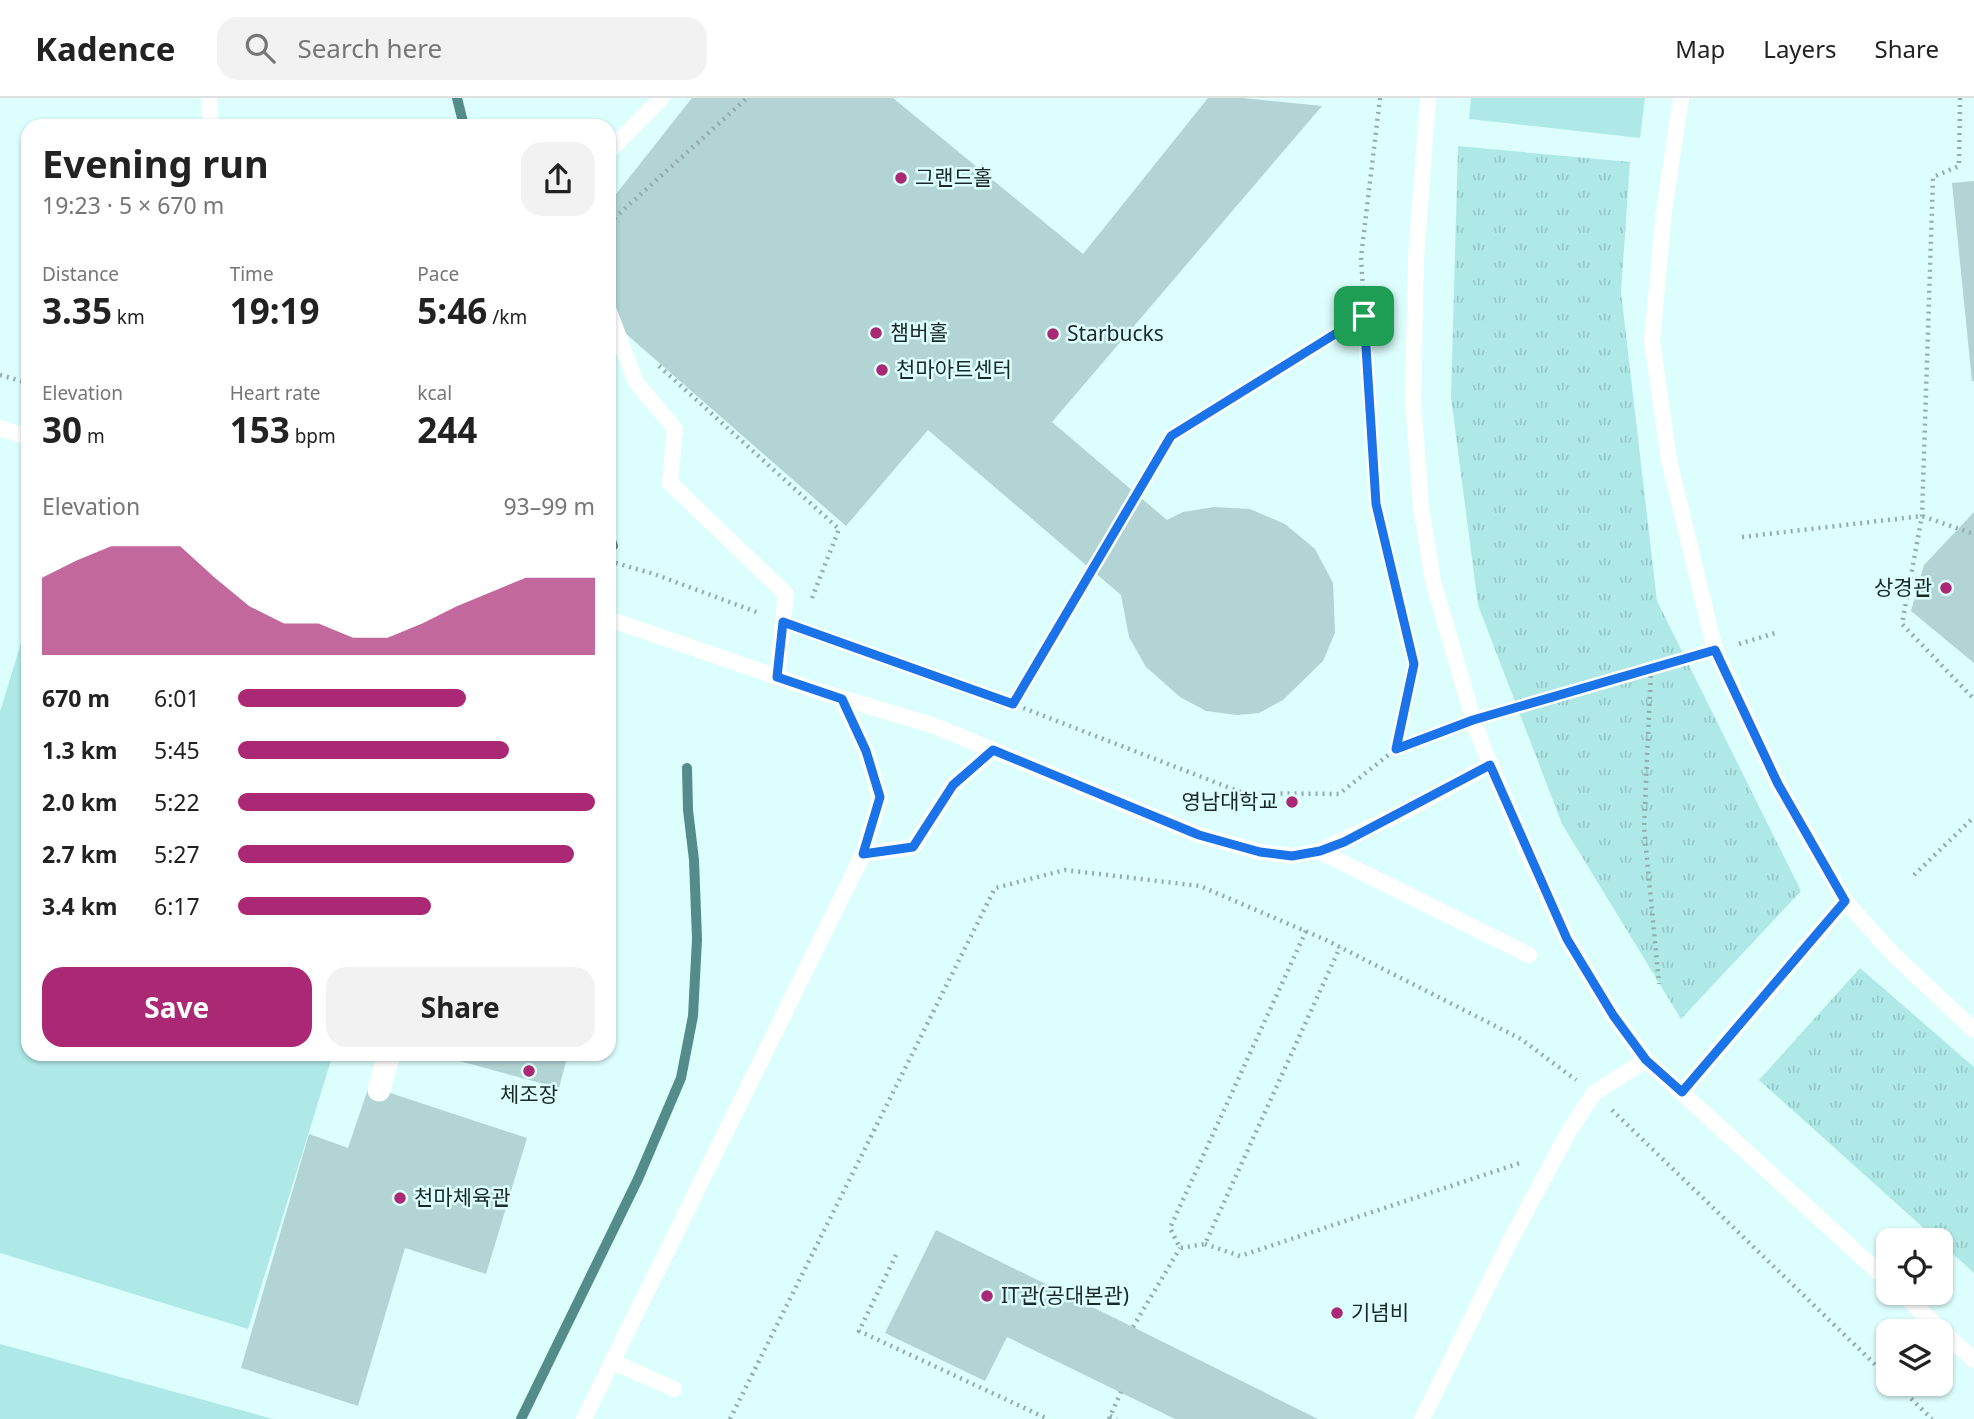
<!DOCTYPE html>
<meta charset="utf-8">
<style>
:root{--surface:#fff;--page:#f2f2f2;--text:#222;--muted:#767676;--line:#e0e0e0;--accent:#ab2974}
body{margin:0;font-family:"Noto Sans","Noto Sans KR",sans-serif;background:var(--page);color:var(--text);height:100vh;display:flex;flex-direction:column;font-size:26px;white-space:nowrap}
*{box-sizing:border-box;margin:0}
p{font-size:23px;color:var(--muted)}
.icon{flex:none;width:38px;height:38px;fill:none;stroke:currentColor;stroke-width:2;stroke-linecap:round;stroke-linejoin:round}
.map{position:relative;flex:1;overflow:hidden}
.side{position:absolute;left:21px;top:21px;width:595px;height:942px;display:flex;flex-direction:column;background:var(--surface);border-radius:21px;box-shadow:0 2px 5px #0004}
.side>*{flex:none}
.buttons{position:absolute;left:1876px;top:1130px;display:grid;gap:14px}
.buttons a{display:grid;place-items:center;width:77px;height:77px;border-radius:14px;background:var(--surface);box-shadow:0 2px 5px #0004;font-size:35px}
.pin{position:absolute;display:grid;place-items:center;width:60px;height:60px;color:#fff;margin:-30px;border-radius:14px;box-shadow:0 4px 10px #0006}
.round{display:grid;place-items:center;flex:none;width:74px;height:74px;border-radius:21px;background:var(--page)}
.summary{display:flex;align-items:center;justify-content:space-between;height:119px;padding:0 21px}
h1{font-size:38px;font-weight:700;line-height:52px}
.figures{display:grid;grid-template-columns:repeat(3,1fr);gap:10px;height:119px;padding:7px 21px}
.figures div{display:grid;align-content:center}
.figures b{font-size:35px;font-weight:700}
.figures small{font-size:19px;font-weight:400}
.figures p{font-size:19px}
.chart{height:196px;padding:14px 21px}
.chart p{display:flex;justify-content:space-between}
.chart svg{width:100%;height:126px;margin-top:7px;fill:var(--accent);opacity:.7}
.cta{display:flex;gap:14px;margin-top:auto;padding:14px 21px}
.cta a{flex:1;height:80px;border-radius:21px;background:var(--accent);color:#fff;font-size:28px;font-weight:700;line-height:80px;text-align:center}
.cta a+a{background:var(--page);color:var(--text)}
ul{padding:0 21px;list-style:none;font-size:23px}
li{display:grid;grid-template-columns:112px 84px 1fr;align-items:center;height:52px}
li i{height:18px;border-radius:9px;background:var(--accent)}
header{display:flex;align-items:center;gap:42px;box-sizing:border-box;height:98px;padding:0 35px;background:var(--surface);border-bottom:2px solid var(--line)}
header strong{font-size:33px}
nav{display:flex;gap:38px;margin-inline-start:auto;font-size:24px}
.search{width:490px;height:63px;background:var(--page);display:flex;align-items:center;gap:18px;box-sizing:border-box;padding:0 24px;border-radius:21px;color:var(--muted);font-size:26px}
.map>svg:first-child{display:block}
.grass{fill:url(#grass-tufts)}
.green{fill:#aee9e8}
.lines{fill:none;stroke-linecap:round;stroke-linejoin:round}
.stream{stroke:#548c8b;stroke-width:10}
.building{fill:#b3d4d4}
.path{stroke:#92acab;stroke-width:4.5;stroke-dasharray:2 5;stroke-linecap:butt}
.service{stroke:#fff;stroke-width:16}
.pedestrian{stroke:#fff;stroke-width:23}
.route-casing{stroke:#fff;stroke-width:14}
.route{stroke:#1a73e8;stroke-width:9}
.poi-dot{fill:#ab2974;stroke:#dcfefd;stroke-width:2.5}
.labels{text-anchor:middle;stroke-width:5;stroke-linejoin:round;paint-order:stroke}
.poi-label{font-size:21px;fill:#1b2828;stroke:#dcfefd;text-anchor:start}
</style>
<header>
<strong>Kadence</strong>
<div class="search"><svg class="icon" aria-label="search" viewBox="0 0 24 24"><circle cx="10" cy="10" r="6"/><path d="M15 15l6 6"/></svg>Search here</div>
<nav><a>Map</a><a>Layers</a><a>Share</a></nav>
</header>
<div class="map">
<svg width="1974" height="1321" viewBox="0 0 1974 1321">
<defs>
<pattern id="grass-tufts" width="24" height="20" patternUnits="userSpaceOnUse" patternTransform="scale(1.75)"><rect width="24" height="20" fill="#aee9e8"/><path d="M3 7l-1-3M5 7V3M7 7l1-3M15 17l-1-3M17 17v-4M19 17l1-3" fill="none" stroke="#95c8c7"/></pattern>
</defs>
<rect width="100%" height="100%" fill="#dcfefd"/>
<!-- grass -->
<path class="grass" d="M 1458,48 L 1630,64 L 1621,194 L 1657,503 L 1801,793 L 1681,921 L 1562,726 L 1478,507 L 1451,299 Z
M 1860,870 L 1974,969 L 1974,1175 L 1941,1145 L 1941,1143 L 1938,1143 L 1759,982 Z"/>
<!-- green -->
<path class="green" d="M 1471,0 L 1645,0 L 1640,40 L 1469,21 Z
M 24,535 L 28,537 L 28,956 L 333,956 L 248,1231 L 0,1155 L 0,614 Z
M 0,1246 L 273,1321 L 0,1321 Z"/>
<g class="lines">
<!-- stream -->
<path class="stream" d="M 457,0 L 464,28
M 609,437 L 613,448
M 521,1321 L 638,1081 L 681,980 L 693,918 L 697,841 L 694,762 L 688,712 L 687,670"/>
</g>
<!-- building -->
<path class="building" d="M 692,0 L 893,0 L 1083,156 L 1208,0 L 1243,0 L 1322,8 L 1052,324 L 1167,422 L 1183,414 L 1214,409 L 1250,411 L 1285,426 L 1315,451 L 1333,485 L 1335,535 L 1323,563 L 1283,602 L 1259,615 L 1237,617 L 1206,613 L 1180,599 L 1146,569 L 1129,539 L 1121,497 L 928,332 L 846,428 L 609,221 L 609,105 Z
M 1974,83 L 1974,283 L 1972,283 L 1952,85 Z
M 1974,414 L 1974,565 L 1911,513 L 1924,467 Z
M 434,956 L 568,956 L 559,990 Z
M 369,988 L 527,1040 L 486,1176 L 405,1150 L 358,1308 L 241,1270 L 309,1036 L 348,1050 Z
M 936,1132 L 1133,1229 L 1318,1321 L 1175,1321 L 1007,1239 L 985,1283 L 885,1235 Z"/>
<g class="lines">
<!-- path -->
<path class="path" d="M 1380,0 L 1361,159 L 1376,406 L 1414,566 L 1396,651
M 1960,0 L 1959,68 L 1933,79 L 1922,418 L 1902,526 L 1974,601
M 609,125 L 747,0
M 659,268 L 839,431 L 812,500
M 0,277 L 28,285
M 1742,439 L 1922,418 L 1974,436
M 609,463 L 654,476 L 759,515
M 806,532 L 1013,606 L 1243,695 L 1339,696 L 1396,651 L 1452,630
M 1739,546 L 1775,535
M 1651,571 L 1644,730 L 1659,886
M 1013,606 L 1171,338 L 1364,219
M 1497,615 L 1694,559
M 1914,777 L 1974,719
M 1306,833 L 1170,1130 L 1180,1150 L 1205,1146 L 1340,849
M 1612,1012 L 1888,1279
M 1205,1146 L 1240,1158 L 1523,1064
M 896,1157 L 859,1233 L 1048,1321
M 1133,1229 L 1180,1150
M 1896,1286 L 1932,1321
M 1110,1318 L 1117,1321
M 730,1321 L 995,790 L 1065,772 L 1200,788 L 1326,842 L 1521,941 L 1576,982
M 1109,1321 L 1121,1294"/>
<!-- service -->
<path class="service" d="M 209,0 L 211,28
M 1428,0 L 1416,162 L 1413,302 L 1421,409 L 1433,483 L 1476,631 L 1525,749 L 1567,841 L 1613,917 L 1646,962 L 1888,1183
M 1681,0 L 1664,113 L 1652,243 L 1669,362 L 1715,552 L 1778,686 L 1845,803 L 1892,855 L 1974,932
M 609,53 L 662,0
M 609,213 L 636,284 L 675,331 L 670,385 L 786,496 L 777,579
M 0,330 L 28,339
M 609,521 L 821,594 L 932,627 L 1199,737 L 1260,754 L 1292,758 L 1319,753 L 1401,715 L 1490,667
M 1319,753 L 1529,857
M 863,756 L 913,749 L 953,687 L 993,652
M 1682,994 L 1845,803
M 1901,1195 L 1974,1262
M 613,1264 L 674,1291
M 584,1321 L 863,756 L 880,700 L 866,653 L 842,601
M 1422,1321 L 1508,1147 L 1569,1033 L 1594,995 L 1646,962"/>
<!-- pedestrian -->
<path class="pedestrian" d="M 379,992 L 389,956"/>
</g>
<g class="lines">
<!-- route casing -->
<g class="route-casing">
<path id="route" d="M 1364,218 L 1376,406 L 1414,566 L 1396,651 L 1473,622 L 1715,552 L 1778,686 L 1845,803 L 1682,994 L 1646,962 L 1613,917 L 1567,841 L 1490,667 L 1344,744 L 1320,753 L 1292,758 L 1260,754 L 1199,737 L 993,652 L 953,687 L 913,749 L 863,756 L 880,699 L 866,653 L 842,601 L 777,579 L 783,524 L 1013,606 L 1171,338 Z"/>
</g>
<!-- route -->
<use href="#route" class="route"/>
</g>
<!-- markers -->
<g class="poi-dot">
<circle cx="901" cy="80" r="7"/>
<circle cx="876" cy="235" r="7"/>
<circle cx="1053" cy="236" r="7"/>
<circle cx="882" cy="272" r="7"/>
<circle cx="1946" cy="490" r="7"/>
<circle cx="1292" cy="704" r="7"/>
<circle cx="529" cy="973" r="7"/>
<circle cx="400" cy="1100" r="7"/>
<circle cx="987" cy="1198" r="7"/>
<circle cx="1337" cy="1215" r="7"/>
</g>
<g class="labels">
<!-- poi labels -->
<g class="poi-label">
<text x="915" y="87">그랜드홀</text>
<text x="890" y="242">챔버홀</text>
<text x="1067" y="243">Starbucks</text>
<text x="896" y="279">천마아트센터</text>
<text x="1932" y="497" text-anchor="end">상경관</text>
<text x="1278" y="711" text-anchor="end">영남대학교</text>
<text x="529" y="1004" text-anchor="middle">체조장</text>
<text x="414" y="1107">천마체육관</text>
<text x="1001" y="1205">IT관(공대본관)</text>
<text x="1351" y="1222">기념비</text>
</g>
</g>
</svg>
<div class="buttons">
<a><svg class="icon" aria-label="locate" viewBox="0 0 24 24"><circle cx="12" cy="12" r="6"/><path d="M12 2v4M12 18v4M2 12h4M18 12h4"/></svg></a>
<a><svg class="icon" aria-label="layers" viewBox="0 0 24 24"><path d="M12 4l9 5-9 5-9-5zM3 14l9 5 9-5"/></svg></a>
</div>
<div class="pin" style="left:1364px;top:218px;background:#1e9e55"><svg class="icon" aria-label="arrive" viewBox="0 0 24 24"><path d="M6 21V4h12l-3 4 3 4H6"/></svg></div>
<section class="side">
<div class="summary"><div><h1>Evening run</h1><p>19:23 · 5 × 670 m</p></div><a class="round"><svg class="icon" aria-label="share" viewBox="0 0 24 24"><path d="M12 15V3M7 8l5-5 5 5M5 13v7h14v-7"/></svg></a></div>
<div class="figures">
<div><p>Distance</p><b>3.35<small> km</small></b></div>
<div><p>Time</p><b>19:19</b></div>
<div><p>Pace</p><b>5:46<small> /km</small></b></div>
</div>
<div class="figures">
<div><p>Elevation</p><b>30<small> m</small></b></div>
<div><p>Heart rate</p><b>153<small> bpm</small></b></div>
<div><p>kcal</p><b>244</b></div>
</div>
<div class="chart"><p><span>Elevation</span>93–99 m</p>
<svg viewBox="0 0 160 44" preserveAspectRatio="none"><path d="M0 44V17L10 11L20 6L30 6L40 6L50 17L60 27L70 33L80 33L90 38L100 38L110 33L120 27L130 22L140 17L150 17L160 17V44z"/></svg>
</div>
<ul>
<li><b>670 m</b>6:01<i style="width:64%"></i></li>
<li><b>1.3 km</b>5:45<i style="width:76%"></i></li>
<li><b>2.0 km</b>5:22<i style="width:100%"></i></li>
<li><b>2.7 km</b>5:27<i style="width:94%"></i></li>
<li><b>3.4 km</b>6:17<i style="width:54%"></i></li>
</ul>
<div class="cta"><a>Save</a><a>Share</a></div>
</section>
</div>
